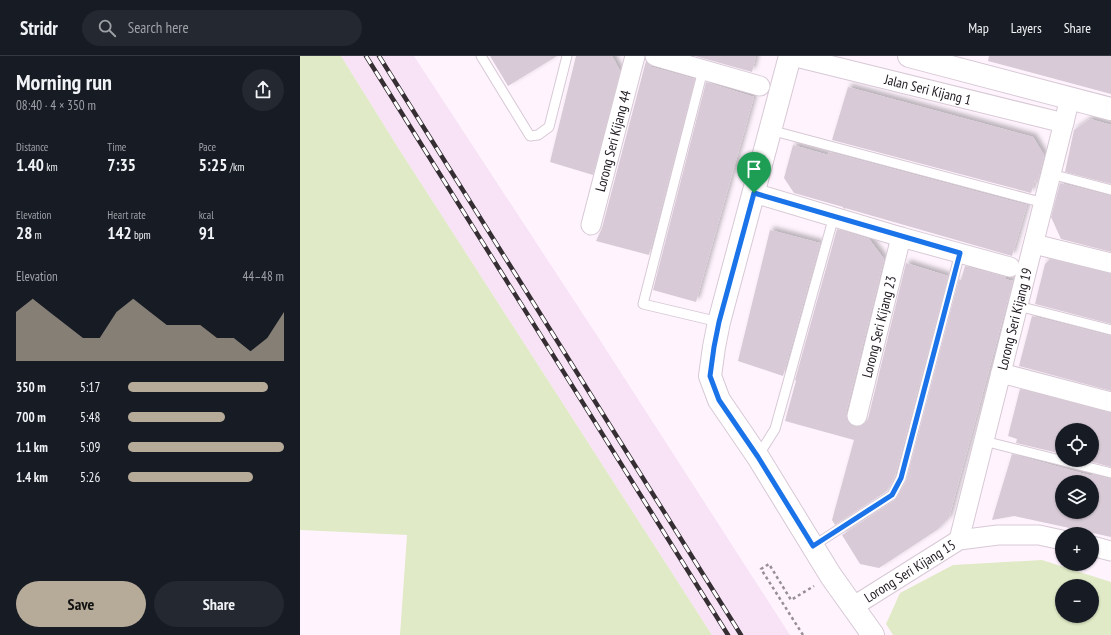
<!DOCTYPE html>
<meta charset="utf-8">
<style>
:root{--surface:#171b24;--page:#242831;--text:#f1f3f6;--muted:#9ea1a6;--line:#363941;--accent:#b6aa98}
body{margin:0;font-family:"PT Sans Narrow",sans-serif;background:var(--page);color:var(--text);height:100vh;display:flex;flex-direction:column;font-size:15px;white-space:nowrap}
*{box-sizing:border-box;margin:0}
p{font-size:13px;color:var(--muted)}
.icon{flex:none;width:22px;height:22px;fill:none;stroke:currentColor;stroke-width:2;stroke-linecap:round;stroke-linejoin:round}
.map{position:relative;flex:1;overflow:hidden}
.drawer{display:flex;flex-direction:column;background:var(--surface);width:300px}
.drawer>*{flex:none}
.tools{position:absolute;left:755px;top:367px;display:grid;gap:8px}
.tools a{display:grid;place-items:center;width:44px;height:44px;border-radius:50%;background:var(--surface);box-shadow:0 1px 3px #0004;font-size:20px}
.pin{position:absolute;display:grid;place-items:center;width:34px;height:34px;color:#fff;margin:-41px -17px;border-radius:50% 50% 50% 0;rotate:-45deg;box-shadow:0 0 4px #0007}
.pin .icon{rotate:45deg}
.round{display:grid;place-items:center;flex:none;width:42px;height:42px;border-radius:21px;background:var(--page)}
.summary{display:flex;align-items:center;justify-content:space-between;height:68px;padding:0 16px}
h1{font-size:22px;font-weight:700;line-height:30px}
.metrics{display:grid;grid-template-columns:repeat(3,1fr);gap:6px;height:68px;padding:4px 16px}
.metrics div{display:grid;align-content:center}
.metrics b{font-size:17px;font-weight:700}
.metrics small{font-size:11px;font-weight:400}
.metrics p{font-size:11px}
.chart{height:112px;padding:8px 16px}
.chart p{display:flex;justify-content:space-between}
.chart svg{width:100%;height:72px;margin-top:4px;fill:var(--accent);opacity:.7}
.action{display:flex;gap:8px;margin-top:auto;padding:8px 16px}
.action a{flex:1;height:46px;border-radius:24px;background:var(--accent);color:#111;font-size:16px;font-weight:700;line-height:46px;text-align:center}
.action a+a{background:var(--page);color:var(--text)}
ul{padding:0 16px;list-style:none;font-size:13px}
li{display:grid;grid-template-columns:64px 48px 1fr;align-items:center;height:30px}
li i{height:10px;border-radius:5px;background:var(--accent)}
header{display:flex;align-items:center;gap:24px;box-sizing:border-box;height:56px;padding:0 20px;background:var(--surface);border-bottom:1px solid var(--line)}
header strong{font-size:19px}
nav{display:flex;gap:22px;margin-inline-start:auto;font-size:14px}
.search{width:280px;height:36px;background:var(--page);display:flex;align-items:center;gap:10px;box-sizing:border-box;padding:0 14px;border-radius:22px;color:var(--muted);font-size:15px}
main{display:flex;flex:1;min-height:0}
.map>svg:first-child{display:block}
.built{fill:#f7e3f5}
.green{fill:#e0eac6;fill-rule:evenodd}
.building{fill:#d8cbd7;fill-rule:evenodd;filter:url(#shadow)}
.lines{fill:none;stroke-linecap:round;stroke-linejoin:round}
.service-casing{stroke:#d7c9d5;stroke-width:11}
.minor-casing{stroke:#d7c9d5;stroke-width:21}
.tertiary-casing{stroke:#d7c9d5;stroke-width:24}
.path{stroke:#978f96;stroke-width:2.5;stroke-dasharray:3 3;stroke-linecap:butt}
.service{stroke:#fff;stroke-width:9}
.minor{stroke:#fff;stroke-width:19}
.tertiary{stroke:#fff;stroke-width:22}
.rail-casing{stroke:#352f34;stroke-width:4.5}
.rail{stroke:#fff;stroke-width:3;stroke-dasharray:9;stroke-linecap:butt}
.route-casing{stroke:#fff;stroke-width:8}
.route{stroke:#1a73e8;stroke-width:5}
.labels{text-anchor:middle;stroke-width:3;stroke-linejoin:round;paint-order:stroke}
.street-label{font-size:14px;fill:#1d181d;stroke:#fff}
</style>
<header>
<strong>Stridr</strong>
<div class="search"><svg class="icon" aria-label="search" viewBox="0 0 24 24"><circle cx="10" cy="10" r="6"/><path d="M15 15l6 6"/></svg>Search here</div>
<nav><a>Map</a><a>Layers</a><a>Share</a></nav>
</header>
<main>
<section class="drawer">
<div class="summary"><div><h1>Morning run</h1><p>08:40 · 4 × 350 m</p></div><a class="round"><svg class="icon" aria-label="share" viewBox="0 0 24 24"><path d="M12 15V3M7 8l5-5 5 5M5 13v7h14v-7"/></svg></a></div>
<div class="metrics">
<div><p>Distance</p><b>1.40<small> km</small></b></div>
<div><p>Time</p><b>7:35</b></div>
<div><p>Pace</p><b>5:25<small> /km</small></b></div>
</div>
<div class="metrics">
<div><p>Elevation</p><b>28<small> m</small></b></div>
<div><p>Heart rate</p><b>142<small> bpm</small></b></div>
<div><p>kcal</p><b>91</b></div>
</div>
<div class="chart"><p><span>Elevation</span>44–48 m</p>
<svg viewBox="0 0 160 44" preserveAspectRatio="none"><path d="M0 44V14L10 6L20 14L30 22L40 30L50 30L60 14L70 6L80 14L90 22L100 22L110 22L120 30L130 30L140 38L150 30L160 14V44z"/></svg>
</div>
<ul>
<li><b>350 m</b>5:17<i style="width:90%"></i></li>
<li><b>700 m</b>5:48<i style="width:62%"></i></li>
<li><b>1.1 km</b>5:09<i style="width:100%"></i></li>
<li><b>1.4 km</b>5:26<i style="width:80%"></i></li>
</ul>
<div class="action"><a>Save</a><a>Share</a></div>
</section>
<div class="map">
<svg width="811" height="579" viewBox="0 0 811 579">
<defs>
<filter id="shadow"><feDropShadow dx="3.5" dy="-3.5" stdDeviation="2" flood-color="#0004"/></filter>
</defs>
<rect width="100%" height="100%" fill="#fff4fe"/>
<!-- built -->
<path class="built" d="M 41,0 L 114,0 L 296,278 L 490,579 L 412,579 L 97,90 Z"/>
<!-- green -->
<path class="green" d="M 0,0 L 41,0 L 97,90 L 412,579 L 100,579 L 107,479 L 0,474 Z
M 742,504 L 811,526 L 811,579 L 593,579 L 586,568 L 600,537 L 653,509 ZM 762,530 L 792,530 L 792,560 L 762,560 Z"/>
<!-- building -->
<path class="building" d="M 190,0 L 257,0 L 208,30 Z
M 276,0 L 312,0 L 320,15 L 293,119 L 250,106 Z
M 395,0 L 456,0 L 452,16 Z
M 689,0 L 811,0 L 811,38 L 688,5 Z
M 346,5 L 352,11 L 395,23 L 349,199 L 296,185 L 302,172 Z
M 406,26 L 454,41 L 396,246 L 353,234 Z
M 548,31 L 733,81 L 744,99 L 737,129 L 735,124 L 731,137 L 532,84 Z
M 790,63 L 811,69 L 811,128 L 765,116 L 774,74 Z
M 493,89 L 528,99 L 529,96 L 727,149 L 712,200 L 545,152 L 546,153 L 543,152 L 543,151 L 494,137 L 484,122 Z
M 760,127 L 811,140 L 811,196 L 761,183 L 751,161 Z
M 537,173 L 569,183 L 584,203 L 546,357 L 547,363 L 550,368 L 554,371 L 560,370 L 565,367 L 568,363 L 606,207 L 648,220 L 595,420 L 587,435 L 535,469 L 532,464 L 554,384 L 485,365 L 496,325 L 495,324 Z
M 470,174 L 520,187 L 483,320 L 438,305 Z
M 750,203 L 811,218 L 811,268 L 735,248 L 745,208 Z
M 665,210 L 706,221 L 705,223 L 713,225 L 649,462 L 637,474 L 579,512 L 560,508 L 542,479 L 595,444 L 606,425 L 659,223 L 661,224 Z
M 732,260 L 811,280 L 811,335 L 719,310 Z
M 720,333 L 811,357 L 811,411 L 792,406 L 792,374 L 762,374 L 762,398 L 716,387 L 717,383 L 708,380 Z
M 712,398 L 792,420 L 792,418 L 811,423 L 811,481 L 714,460 L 692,464 ZM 762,426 L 792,426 L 792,456 L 762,456 Z"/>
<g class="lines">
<!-- service casing -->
<g class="service-casing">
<path id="service" d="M 181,0 L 230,80 L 238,79 L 249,71 L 267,0
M 403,14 L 343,248 L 419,266
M 470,74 L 744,147
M 751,118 L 811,134
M 718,250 L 811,274
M 684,385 L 811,417
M 458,400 L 475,373 L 534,160
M 513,490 L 592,439 L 601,422 L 660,197"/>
</g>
<!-- minor casing -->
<g class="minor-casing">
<g id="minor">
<path d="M 355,0 L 460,30"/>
<path id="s1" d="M 492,0 L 764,67"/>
<path d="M 454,137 L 601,181 L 710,211"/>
<path id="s2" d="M 291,169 L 335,0"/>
<path d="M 734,188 L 811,207"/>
<path d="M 701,317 L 811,346"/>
<path id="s3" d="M 557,360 L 601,181"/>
<path id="s4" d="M 659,484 L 770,42"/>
<path d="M 792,490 L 811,495"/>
<path id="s5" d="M 554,550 L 659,484 L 698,479 L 739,479 L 762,484"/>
</g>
</g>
<!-- tertiary casing -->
<g class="tertiary-casing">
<path id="tertiary" d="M 490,0 L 419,266 L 414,291 L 410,320 L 419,344 L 458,401 L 531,520 L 573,579
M 609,0 L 811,53"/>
</g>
<!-- path -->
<path class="path" d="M 503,579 L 461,513 L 469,508 L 491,544 L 514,530"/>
<!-- service -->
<use href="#service" class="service"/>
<!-- minor -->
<use href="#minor" class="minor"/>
<!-- tertiary -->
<use href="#tertiary" class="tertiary"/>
<!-- rail casing -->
<g class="rail-casing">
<path id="rail" d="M 66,0 L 428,579
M 79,0 L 441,579"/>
</g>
<!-- rail -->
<use href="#rail" class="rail"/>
</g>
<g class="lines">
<!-- route casing -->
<g class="route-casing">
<path id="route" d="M 454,137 L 660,197 L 601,422 L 592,439 L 513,490 L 458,401 L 419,344 L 410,320 L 414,291 L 419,266 Z"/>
</g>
<!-- route -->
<use href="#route" class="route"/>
</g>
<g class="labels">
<!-- street labels -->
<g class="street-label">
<text dy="5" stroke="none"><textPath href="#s1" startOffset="140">Jalan Seri Kijang 1</textPath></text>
<text dy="5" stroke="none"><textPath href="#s2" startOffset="87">Lorong Seri Kijang 44</textPath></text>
<text dy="5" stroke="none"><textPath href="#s4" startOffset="228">Lorong Seri Kijang 19</textPath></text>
<text dy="5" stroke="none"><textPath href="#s3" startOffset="92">Lorong Seri Kijang 23</textPath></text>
<text dy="5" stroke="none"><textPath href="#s5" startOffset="66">Lorong Seri Kijang 15</textPath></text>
</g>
</g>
</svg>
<div class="tools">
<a><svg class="icon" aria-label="locate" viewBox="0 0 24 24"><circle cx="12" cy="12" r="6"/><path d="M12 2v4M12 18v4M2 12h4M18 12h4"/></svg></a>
<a><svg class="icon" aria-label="layers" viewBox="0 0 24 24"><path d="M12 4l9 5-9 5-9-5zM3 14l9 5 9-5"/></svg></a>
<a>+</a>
<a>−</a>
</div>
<div class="pin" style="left:454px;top:137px;background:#1e9e55"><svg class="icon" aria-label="arrive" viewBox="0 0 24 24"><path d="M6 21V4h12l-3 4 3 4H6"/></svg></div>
</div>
</main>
